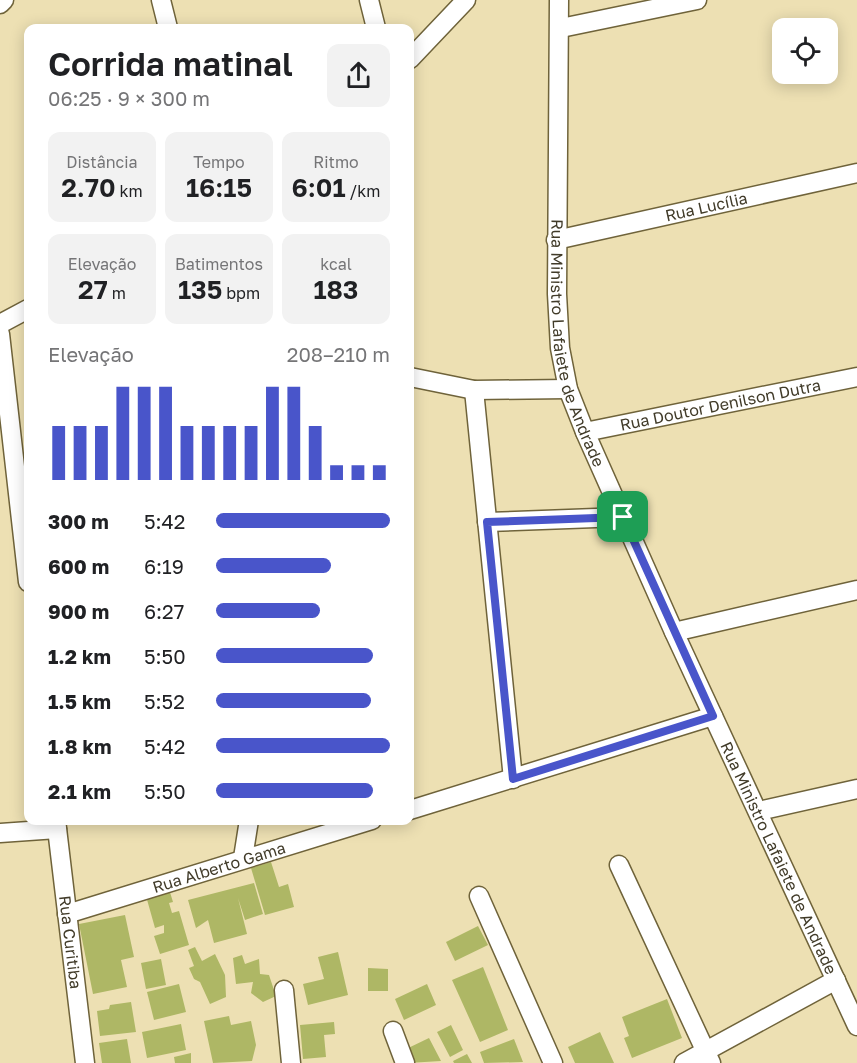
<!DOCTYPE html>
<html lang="pt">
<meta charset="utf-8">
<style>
:root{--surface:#fff;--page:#f2f2f2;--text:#202124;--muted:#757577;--accent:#4955ca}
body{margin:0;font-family:"Golos Text",sans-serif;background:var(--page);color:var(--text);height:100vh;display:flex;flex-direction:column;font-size:22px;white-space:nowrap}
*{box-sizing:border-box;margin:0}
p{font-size:20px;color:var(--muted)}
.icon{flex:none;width:33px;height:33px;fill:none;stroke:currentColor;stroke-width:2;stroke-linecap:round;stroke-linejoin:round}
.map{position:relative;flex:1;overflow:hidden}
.sheet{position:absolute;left:24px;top:24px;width:390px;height:801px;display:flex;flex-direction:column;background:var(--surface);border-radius:12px;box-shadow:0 3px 15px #0003}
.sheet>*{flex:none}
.fabs{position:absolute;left:772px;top:18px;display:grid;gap:12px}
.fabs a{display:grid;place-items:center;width:66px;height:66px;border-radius:12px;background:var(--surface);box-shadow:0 3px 15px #0003;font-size:30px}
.pin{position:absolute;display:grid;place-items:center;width:51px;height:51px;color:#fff;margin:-26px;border-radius:12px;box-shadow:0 3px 9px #0006}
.round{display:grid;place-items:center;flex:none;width:63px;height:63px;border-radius:12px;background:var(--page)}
.overview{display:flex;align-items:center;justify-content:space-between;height:102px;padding:0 24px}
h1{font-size:33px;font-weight:600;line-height:45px}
.figures{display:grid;grid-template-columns:repeat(3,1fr);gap:9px;height:102px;padding:6px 24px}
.figures div{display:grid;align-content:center;border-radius:12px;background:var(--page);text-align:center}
.figures b{font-size:26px;font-weight:600}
.figures small{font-size:16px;font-weight:400}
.figures p{font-size:16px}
.chart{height:168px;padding:12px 24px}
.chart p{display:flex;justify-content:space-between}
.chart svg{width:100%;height:108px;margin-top:6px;stroke:var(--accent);stroke-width:6}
ul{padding:0 24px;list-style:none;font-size:20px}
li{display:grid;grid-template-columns:96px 72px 1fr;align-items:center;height:45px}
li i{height:15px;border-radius:8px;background:var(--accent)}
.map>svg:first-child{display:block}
.building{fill:#aeb765}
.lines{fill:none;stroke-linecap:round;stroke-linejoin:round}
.minor-casing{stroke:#6f633a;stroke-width:21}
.minor{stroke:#fff;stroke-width:18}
.route-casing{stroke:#fff;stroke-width:12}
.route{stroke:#4955ca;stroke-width:8}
.labels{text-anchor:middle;stroke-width:6;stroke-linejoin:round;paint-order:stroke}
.street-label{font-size:16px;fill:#413b29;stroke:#faedc0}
</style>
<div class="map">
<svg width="857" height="1063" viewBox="0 0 857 1063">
<rect width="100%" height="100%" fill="#ede0b3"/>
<!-- building -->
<path class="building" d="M 271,862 L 279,887 L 288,884 L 294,907 L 265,915 L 251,868 Z
M 254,883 L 263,914 L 245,920 L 238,898 L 247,934 L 214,943 L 208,920 L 196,928 L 188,900 Z
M 169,889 L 173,902 L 169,903 L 172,913 L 179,911 L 189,945 L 160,954 L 154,936 L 164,933 L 164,925 L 155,928 L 146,896 Z
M 125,915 L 134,957 L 121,960 L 127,987 L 93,994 L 79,924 Z
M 478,926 L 488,945 L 455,961 L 446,942 Z
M 195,947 L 202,961 L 215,954 L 225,975 L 226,997 L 210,1004 L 200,982 L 194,979 L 189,968 L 194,966 L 188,950 Z
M 338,952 L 348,995 L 308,1005 L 303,984 L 324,979 L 318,957 Z
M 242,955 L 245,964 L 259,959 L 260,974 L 269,975 L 276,996 L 263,1002 L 251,993 L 253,982 L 236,984 L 233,958 Z
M 161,959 L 166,985 L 146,989 L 141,963 Z
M 483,967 L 508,1030 L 480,1042 L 452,980 Z
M 368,968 L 388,969 L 388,991 L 368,991 Z
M 179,984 L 186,1012 L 154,1020 L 147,992 Z
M 427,984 L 436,1005 L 404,1020 L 395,999 Z
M 667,999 L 682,1038 L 632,1058 L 624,1038 L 629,1036 L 622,1017 Z
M 131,1002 L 136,1032 L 100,1036 L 97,1011 L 109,1009 L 110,1005 Z
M 229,1016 L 231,1025 L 251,1021 L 256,1045 L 252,1061 L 213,1063 L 204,1021 Z
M 334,1022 L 335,1034 L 324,1035 L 326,1057 L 303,1059 L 300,1025 Z
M 181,1024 L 186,1050 L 147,1058 L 142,1032 Z
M 451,1025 L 463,1050 L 450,1057 L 437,1032 Z
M 600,1032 L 614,1063 L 575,1063 L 568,1047 Z
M 429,1038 L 441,1061 L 408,1063 L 402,1051 Z
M 127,1039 L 131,1063 L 102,1063 L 99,1043 Z
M 514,1039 L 523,1062 L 484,1063 L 480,1052 Z
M 191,1053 L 191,1063 L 175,1063 L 174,1057 Z
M 467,1054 L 472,1063 L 454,1063 L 453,1061 Z"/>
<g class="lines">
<!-- minor casing -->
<g class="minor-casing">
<g id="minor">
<path d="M 161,0 L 168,28"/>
<path d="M 369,0 L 376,28"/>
<path id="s1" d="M 559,0 L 557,294 L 560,348 L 568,389 L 585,432 L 674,632 L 857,1026"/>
<path d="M 0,4 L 4,0"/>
<path d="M 561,28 L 697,0"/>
<path d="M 410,59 L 466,0"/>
<path id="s2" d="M 556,240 L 857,173"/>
<path d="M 0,324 L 28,309"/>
<path d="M 0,334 L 28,582"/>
<path d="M 410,377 L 474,390 L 568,389"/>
<path d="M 474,390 L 513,779"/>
<path id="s3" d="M 585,432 L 857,377"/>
<path d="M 487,522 L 623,517"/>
<path d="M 674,632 L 857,590"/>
<path d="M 410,810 L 713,716"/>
<path d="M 759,811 L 857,789"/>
<path id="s4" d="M 56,820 L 85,1063"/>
<path d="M 0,833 L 57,829"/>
<path d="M 243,858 L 249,820"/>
<path d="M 619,865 L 711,1063"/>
<path d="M 479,896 L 553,1063"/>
<path id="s5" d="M 67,914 L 372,820"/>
<path d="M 284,990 L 291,1063"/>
<path d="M 393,1031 L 405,1063"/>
<path d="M 684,1063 L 836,980"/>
</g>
</g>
<!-- minor -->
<use href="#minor" class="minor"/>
</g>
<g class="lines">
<!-- route casing -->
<g class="route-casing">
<path id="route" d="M 623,517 L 713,716 L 513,779 L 487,522 Z"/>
</g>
<!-- route -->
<use href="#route" class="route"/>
</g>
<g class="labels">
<!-- street labels -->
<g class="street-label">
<text dy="6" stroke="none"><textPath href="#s2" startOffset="154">Rua Lucília</textPath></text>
<text dy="6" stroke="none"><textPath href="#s1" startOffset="346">Rua Ministro Lafaiete de Andrade</textPath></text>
<text dy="6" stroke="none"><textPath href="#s3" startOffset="138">Rua Doutor Denilson Dutra</textPath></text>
<text dy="6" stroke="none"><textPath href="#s1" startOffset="904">Rua Ministro Lafaiete de Andrade</textPath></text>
<text dy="6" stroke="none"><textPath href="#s5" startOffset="159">Rua Alberto Gama</textPath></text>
<text dy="6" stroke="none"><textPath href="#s4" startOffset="123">Rua Curitiba</textPath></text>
</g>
</g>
</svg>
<div class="fabs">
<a><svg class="icon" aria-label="locate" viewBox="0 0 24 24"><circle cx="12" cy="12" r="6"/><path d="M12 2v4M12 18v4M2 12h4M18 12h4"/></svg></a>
</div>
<div class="pin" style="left:623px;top:517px;background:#1e9e55"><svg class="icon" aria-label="arrive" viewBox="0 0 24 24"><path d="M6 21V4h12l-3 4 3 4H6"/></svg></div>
<section class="sheet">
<div class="overview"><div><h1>Corrida matinal</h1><p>06:25 · 9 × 300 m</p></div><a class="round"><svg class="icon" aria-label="share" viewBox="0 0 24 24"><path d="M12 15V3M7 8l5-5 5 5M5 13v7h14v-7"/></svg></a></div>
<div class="figures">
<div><p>Distância</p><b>2.70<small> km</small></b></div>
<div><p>Tempo</p><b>16:15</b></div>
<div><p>Ritmo</p><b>6:01<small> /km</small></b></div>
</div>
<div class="figures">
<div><p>Elevação</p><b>27<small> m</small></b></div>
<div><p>Batimentos</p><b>135<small> bpm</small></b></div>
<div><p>kcal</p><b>183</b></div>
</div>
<div class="chart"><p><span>Elevação</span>208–210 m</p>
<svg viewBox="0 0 160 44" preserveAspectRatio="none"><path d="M5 44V22M15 44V22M25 44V22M35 44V6M45 44V6M55 44V6M65 44V22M75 44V22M85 44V22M95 44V22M105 44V6M115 44V6M125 44V22M135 44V38M145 44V38M155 44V38"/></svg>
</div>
<ul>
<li><b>300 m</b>5:42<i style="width:100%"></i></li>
<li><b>600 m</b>6:19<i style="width:66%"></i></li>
<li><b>900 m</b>6:27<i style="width:60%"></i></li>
<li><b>1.2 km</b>5:50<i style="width:90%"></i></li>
<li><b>1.5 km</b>5:52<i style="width:89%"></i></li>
<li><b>1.8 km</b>5:42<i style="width:100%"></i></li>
<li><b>2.1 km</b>5:50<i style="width:90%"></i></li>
</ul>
</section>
</div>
